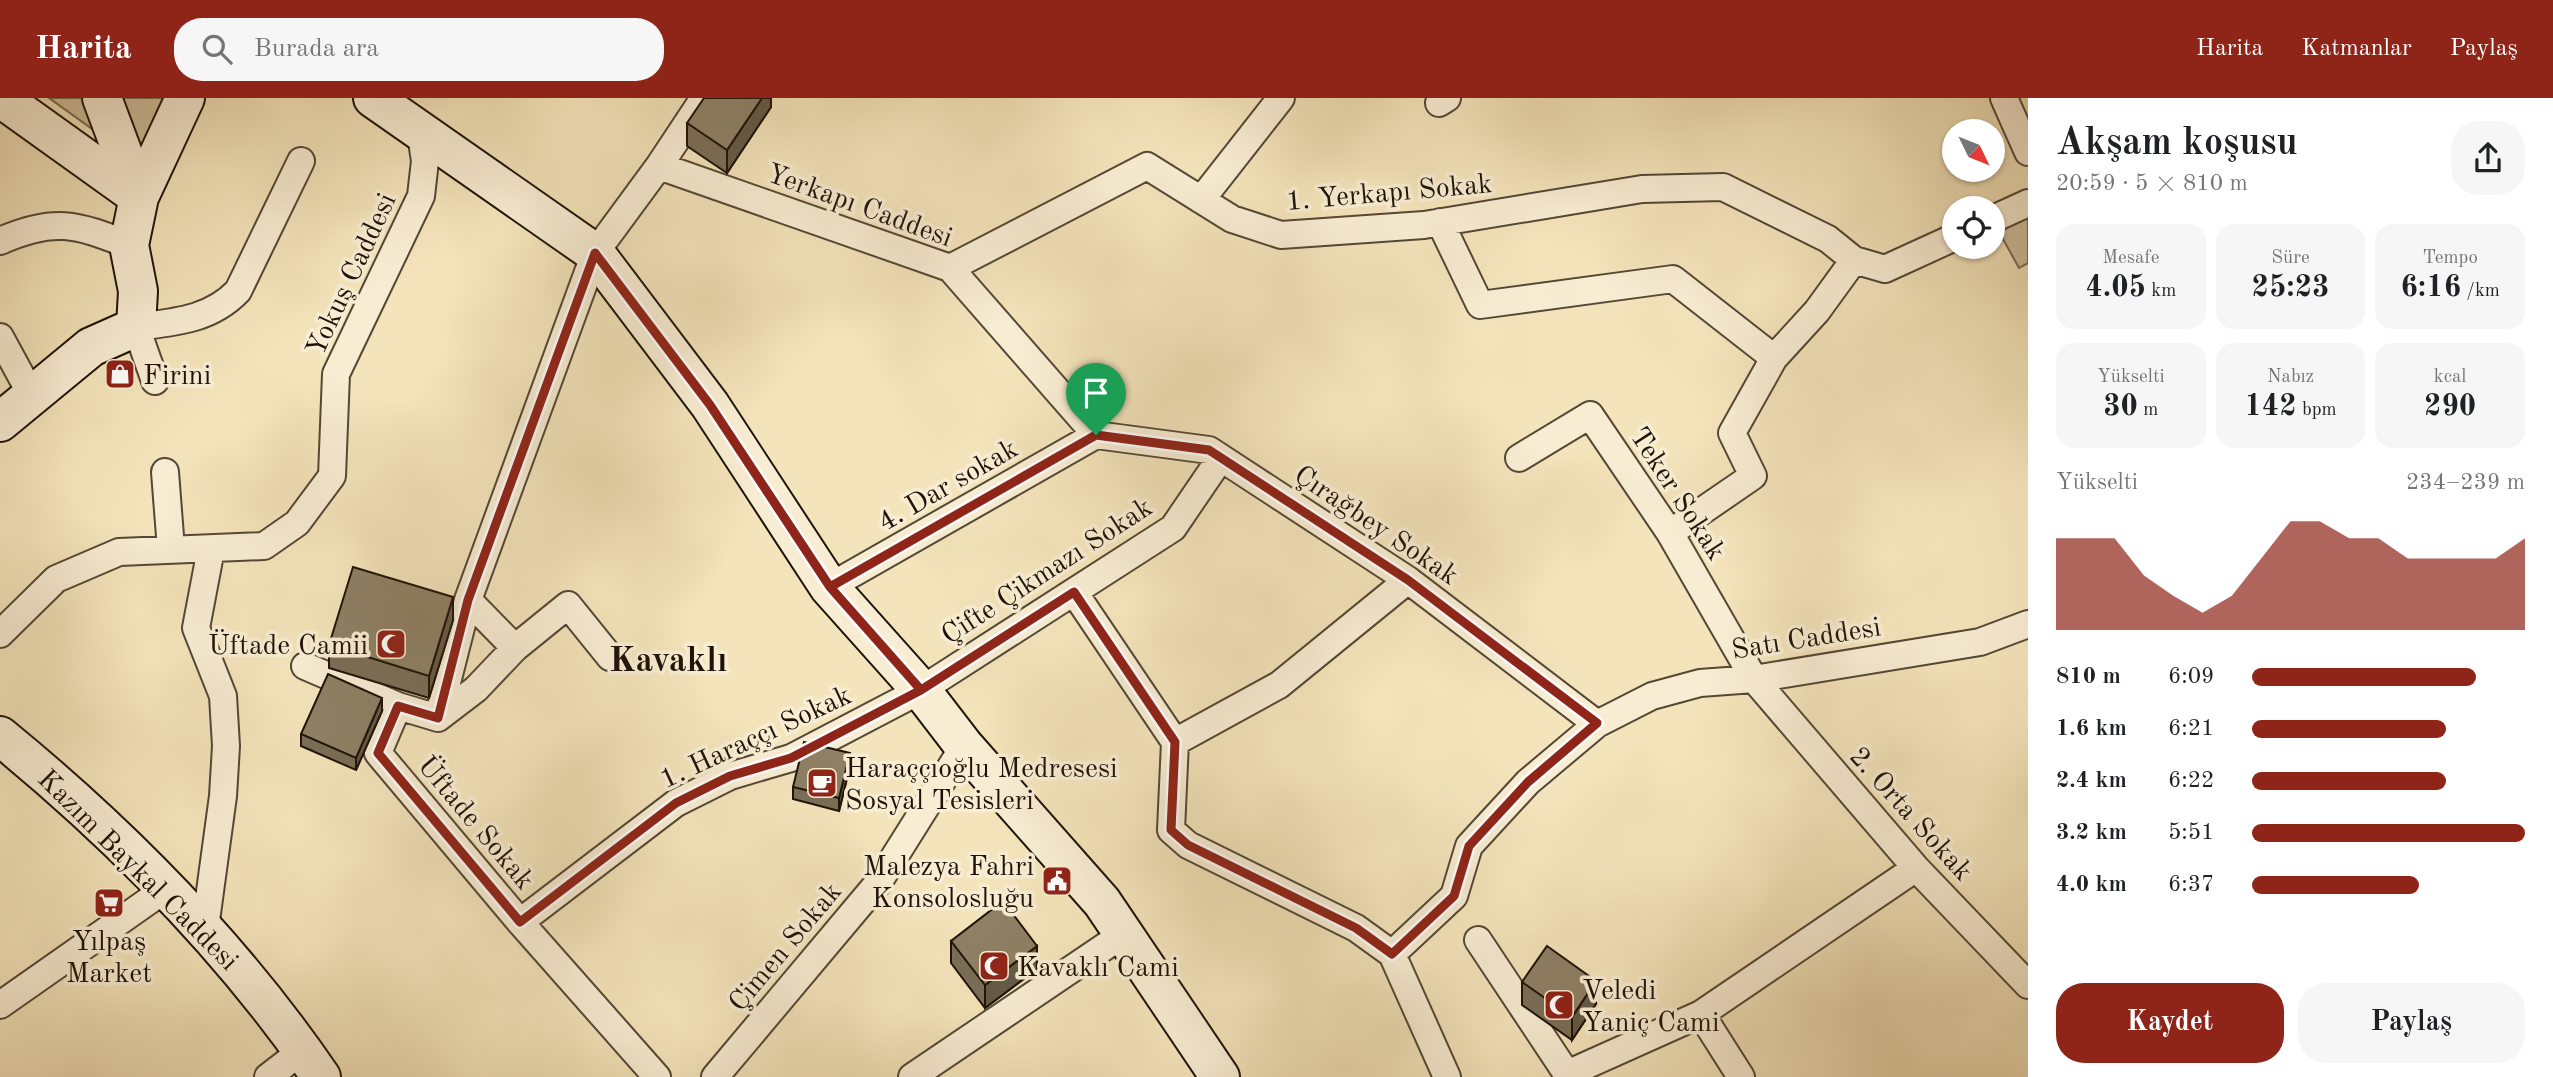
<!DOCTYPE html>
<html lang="tr">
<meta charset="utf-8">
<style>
:root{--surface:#fff;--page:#f6f6f6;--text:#202124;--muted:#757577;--accent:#8f2418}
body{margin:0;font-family:"Old Standard TT",serif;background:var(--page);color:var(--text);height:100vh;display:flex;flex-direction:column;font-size:26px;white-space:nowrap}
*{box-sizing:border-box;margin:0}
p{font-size:23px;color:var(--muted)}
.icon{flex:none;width:38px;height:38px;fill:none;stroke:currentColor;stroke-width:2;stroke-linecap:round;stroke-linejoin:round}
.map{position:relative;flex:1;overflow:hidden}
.panel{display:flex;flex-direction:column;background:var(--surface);width:525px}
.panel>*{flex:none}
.needle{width:46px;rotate:133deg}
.buttons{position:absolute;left:1942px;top:21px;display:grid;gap:14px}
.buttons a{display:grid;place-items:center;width:63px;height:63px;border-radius:50%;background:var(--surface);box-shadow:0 2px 5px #0004;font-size:35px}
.pin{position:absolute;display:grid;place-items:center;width:60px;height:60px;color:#fff;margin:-72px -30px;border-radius:50% 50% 50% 0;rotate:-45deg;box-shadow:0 0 7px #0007}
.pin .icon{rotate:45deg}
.round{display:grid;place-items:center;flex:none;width:74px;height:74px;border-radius:28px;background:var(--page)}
.summary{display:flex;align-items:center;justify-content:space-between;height:119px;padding:0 28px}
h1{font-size:38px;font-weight:700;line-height:52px}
.figures{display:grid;grid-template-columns:repeat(3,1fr);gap:10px;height:119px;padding:7px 28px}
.figures div{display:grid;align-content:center;border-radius:18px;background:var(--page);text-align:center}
.figures b{font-size:30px;font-weight:700}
.figures small{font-size:19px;font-weight:400}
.figures p{font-size:19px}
.chart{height:196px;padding:14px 28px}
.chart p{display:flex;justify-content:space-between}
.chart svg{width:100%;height:126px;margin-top:7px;fill:var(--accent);opacity:.7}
.cta{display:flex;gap:14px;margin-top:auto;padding:14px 28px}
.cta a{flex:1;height:80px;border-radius:28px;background:var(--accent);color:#fff;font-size:28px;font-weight:700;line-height:80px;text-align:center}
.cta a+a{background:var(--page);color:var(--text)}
ul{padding:0 28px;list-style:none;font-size:23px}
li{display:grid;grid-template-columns:112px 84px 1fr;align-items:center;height:52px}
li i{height:18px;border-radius:9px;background:var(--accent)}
header{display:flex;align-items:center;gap:42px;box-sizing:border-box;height:98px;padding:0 35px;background:var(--accent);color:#fff}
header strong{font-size:33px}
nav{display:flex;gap:38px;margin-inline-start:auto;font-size:24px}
.search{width:490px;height:63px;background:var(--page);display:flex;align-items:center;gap:18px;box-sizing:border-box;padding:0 24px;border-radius:28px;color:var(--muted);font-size:26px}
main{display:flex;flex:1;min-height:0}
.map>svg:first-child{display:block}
.green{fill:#d0c09d;stroke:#786a52;stroke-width:2}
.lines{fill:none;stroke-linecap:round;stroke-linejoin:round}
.street-casing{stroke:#544735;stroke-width:30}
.secondary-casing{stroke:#1f1308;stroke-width:42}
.street{stroke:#f8edd3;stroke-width:26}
.secondary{stroke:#f8edd3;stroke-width:38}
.wall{fill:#7a6e57;stroke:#1f1308;stroke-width:2}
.shaded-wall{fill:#635a47;stroke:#1f1308;stroke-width:2}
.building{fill:#8e8065;stroke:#1f1308;stroke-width:2}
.route-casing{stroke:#fff;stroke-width:14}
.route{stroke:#8f2418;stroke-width:9}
.labels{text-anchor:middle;stroke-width:7;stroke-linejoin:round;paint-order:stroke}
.street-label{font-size:28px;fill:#1f1308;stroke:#f8edd3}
.poi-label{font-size:28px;fill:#1f1308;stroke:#f8edd3;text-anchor:start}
.district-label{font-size:35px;font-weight:bold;fill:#1f1308;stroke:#f8edd3}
</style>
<header>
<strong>Harita</strong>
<div class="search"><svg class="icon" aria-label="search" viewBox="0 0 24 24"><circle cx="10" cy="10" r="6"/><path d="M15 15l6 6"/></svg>Burada ara</div>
<nav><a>Harita</a><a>Katmanlar</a><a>Paylaş</a></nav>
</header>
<main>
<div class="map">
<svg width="2028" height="979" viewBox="0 0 2028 979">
<rect width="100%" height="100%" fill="#f4e4bb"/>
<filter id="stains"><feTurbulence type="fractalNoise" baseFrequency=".00286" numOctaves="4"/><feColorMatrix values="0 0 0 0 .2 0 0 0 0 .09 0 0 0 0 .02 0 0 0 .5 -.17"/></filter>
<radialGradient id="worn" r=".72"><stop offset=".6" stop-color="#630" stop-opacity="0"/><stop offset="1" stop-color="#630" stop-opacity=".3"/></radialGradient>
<!-- green -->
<path class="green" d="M 49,0 L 166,0 L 138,64 Z
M 2028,105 L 2028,165 L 2019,170 L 1993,123 Z"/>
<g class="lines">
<!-- street casing -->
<g class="street-casing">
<path id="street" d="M 2004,0 L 2028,54
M 1439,5 L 1447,0
M 659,68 L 950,170 L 1096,337
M 1201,102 L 1281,0
M 1993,121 L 2028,105
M 1440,124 L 1480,207 L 1673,181 L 1774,260
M 0,143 C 54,119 76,126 129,147
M 950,170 L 1147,68 L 1232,121 L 1281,137 L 1424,127 L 1642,91 L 1723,89 L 1828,141 L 1854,162 L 1885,171 L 1955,139
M 0,239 L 31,296
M 155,283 L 136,229 C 175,224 210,222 238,193 L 301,63
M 1096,337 L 1209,352 L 1408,482 L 1597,626
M 1519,360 L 1590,317 L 1670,435 L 1754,581 L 1916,770 L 2028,887
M 165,374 L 171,451
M 1670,435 L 1753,378 L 1732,335 L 1774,260 L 1817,213 L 1854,162
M 1408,482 L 1279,587 L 1175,644 L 1171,732 L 1188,747 L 1356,830 L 1392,856 L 1447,979
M 829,489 L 1096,337
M 1074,494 L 1175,644
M 0,536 L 56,481 L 119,454 L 264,448 L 297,425 L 332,378 L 336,276 L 421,98 L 425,63 L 420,30
M 610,559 L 568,507 L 515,550 L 468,502 L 595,155 L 659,68 L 704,0
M 305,568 L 398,608 L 378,655 L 520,824 L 657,979
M 398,608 L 438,620 L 468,502
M 438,620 L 476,591 L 515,550
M 520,824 L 676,705 L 730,678 L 791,660 L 921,592 L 1173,430 L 1220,361
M 205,830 L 223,698 L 226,648 L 223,598 L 196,530 L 211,451
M 1478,842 L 1569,979
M 1392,856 L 1454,798 L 1469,748 L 1528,684 L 1597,626 L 1652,598 L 1700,585 L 1754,581 L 1980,544 L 2028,526
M 0,907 L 167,790
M 1701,916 L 1741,979
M 1567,976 L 1701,916 L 1916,770
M 268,979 L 303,952
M 715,979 L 878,785 L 964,648
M 912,979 L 1125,835"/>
</g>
<!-- secondary casing -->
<g class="secondary-casing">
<path id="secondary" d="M 1,0 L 139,99
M 102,0 L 139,99
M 373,0 L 595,155 L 710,307 L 829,489 L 921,592 L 964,648 L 1102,804 L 1220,979
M 0,324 L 91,249 L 136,229 L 138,193 L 129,147 L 139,99 L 185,0
M 0,638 C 121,737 232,849 321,979"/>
</g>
<!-- street -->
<use href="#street" class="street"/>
<!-- secondary -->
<use href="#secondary" class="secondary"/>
</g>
<!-- wall -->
<path class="wall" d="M 771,0 L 771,9 L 727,75 L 687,48 L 687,25 Z
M 453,522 L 429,600 L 329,570 L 329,547 Z
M 382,613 L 356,672 L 301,648 L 301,636 Z
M 850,668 L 839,713 L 793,701 L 793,689 Z
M 951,843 L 1037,871 L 985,910 L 951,865 Z
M 1522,884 L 1596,906 L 1572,942 L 1522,907 Z"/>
<!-- shaded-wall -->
<path class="shaded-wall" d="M 762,0 L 771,0 L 771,9 L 727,75 L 727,52 Z
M 453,499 L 453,522 L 429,600 L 429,578 Z
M 382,600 L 382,613 L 356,672 L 356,660 Z
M 850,655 L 850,668 L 839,713 L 839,700 Z
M 1037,848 L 1037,871 L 985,910 L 985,887 Z
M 1596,883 L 1596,906 L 1572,942 L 1572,919 Z"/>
<!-- building -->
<path class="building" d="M 704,0 L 762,0 L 727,52 L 687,25 Z
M 353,469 L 453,499 L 429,578 L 329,547 Z
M 328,576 L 382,600 L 356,660 L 301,636 Z
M 804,644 L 850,655 L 839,700 L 793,689 Z
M 1003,803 L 1037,848 L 985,887 L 951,843 Z
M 1547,848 L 1596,883 L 1572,919 L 1522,884 Z"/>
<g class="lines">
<!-- route casing -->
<g class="route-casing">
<path id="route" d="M 1096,337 L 830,489 L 921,592 L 791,660 L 730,678 L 676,705 L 520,824 L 378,655 L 398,608 L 438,620 L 468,502 L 595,155 L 710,307 L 830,489 L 921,592 L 1074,494 L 1175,644 L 1171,732 L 1188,747 L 1356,830 L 1392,856 L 1454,798 L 1469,748 L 1528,684 L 1597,625 L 1408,482 L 1209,352 L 1096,337"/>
</g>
<!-- route -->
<use href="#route" class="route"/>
</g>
<!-- icons -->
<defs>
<g id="shop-square" transform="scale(1.575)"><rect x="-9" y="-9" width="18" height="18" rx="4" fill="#8f2418" stroke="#f8edd3"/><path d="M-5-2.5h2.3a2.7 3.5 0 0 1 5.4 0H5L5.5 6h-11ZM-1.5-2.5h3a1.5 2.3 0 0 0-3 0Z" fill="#fff"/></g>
<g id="mosque-square" transform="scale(1.575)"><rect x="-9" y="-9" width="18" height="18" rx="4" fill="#8f2418" stroke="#f8edd3"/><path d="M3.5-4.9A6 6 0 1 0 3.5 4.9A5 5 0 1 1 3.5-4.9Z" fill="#fff"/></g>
<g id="cafe-square" transform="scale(1.575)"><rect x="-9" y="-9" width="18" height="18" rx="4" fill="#8f2418" stroke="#f8edd3"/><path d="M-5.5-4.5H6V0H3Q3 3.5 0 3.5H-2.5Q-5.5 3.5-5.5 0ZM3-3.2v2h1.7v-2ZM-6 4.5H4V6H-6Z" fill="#fff"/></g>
<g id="civic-square" transform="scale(1.575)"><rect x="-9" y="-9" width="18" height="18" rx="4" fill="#8f2418" stroke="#f8edd3"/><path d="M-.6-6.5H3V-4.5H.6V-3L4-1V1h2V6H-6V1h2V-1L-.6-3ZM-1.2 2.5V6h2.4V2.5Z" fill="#fff"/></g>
<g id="supermarket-square" transform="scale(1.575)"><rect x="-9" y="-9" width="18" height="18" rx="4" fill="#8f2418" stroke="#f8edd3"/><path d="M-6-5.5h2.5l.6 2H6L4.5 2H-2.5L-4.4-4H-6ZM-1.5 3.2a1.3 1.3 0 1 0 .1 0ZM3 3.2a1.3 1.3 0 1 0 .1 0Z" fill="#fff"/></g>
</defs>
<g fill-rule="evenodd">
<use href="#shop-square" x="120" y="276"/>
<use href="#mosque-square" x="391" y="546"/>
<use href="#cafe-square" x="822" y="685"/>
<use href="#civic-square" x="1057" y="783"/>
<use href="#supermarket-square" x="109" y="805"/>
<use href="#mosque-square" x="994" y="868"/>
<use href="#mosque-square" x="1559" y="907"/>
</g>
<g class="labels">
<!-- street labels -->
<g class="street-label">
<text transform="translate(1389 93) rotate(-5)" y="10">1. Yerkapı Sokak</text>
<text transform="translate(860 106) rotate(20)" y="10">Yerkapı Caddesi</text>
<text transform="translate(350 176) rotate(-65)" y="10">Yokuş Caddesi</text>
<text transform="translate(947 386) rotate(-30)" y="10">4. Dar sokak</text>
<text transform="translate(1679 395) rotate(57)" y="10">Teker Sokak</text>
<text transform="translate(1377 426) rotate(34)" y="10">Çırağbey Sokak</text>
<text transform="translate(1046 472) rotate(-33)" y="10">Çifte Çikmazı Sokak</text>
<text transform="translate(1806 539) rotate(-9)" y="10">Satı Caddesi</text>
<text transform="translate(755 638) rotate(-25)" y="10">1. Haraççı Sokak</text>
<text transform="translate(1912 715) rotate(48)" y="10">2. Orta Sokak</text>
<text transform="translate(477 724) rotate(50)" y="10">Üftade Sokak</text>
<text transform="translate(139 771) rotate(45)" y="10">Kazım Baykal Caddesi</text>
<text transform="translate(784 848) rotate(-50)" y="10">Çimen Sokak</text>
</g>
<!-- poi labels -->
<g class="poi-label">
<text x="143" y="286">Firini</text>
<text x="368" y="556" text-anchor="end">Üftade Camii</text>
<text x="845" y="679">Haraççıoğlu Medresesi<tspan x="845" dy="32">Sosyal Tesisleri</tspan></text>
<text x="1034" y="777" text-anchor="end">Malezya Fahri<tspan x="1034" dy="32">Konsolosluğu</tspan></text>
<text x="109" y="852" text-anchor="middle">Yılpaş<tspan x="109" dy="32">Market</tspan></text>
<text x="1017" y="878">Kavaklı Cami</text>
<text x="1582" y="901">Veledi<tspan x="1582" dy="32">Yaniç Cami</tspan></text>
</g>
<!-- district labels -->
<g class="district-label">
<text x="668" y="573">Kavaklı</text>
</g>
</g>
<rect width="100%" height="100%" filter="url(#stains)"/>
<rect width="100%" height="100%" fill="url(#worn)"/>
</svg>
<div class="buttons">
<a><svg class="needle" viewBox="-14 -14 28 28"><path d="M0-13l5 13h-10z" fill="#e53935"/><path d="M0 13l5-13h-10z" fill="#757577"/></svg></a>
<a><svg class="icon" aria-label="locate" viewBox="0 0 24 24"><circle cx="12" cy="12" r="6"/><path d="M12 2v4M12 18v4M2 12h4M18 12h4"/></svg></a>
</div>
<div class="pin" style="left:1096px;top:337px;background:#1e9e55"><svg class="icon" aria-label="arrive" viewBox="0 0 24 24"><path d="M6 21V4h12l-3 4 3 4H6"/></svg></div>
</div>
<section class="panel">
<div class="summary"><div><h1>Akşam koşusu</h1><p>20:59 · 5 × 810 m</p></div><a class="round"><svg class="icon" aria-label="share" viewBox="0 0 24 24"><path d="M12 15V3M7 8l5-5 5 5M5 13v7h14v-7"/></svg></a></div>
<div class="figures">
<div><p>Mesafe</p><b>4.05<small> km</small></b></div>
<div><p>Süre</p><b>25:23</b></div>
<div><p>Tempo</p><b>6:16<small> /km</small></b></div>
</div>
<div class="figures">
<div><p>Yükselti</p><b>30<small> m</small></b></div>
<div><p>Nabız</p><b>142<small> bpm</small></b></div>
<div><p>kcal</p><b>290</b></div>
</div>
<div class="chart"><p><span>Yükselti</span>234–239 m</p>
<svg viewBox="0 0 160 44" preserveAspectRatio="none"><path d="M0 44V12L10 12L20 12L30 25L40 32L50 38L60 32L70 19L80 6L90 6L100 12L110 12L120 19L130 19L140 19L150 19L160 12V44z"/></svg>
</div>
<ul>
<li><b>810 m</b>6:09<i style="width:82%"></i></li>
<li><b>1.6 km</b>6:21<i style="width:71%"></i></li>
<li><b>2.4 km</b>6:22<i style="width:71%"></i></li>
<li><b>3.2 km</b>5:51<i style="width:100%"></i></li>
<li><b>4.0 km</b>6:37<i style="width:61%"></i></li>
</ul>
<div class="cta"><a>Kaydet</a><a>Paylaş</a></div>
</section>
</main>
